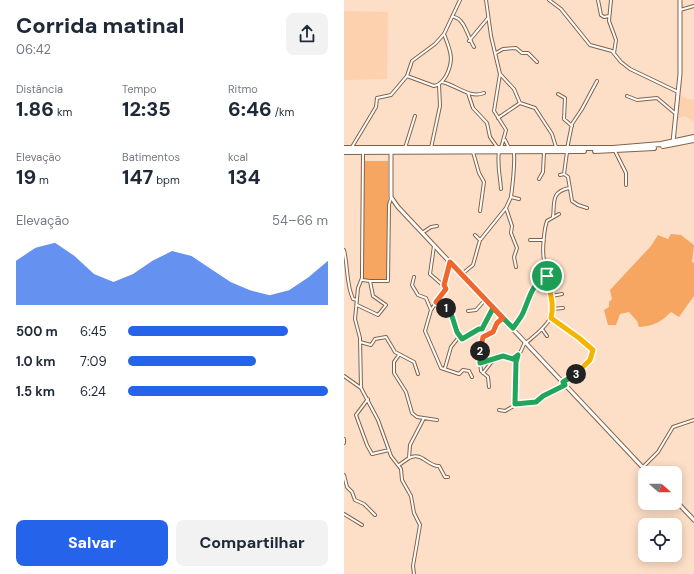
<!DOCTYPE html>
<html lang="pt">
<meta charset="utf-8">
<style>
:root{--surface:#fff;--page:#f2f2f3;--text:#1f2937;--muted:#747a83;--accent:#2563eb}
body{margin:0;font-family:"DM Sans",sans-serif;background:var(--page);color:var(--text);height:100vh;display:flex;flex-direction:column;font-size:15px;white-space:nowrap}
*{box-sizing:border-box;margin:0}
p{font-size:13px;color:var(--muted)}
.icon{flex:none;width:22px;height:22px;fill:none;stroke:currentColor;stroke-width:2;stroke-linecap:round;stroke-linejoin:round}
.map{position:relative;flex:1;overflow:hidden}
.details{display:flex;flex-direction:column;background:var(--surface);width:344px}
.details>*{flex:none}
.needle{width:26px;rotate:110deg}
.fabs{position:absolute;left:294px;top:466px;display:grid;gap:8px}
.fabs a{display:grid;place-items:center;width:44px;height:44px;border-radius:8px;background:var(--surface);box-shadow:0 2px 10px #0003;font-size:20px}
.pin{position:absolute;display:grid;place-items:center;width:34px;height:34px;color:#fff;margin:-17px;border:2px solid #fff;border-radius:50%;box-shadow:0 1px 4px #0007}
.km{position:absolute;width:20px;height:20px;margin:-10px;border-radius:50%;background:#222;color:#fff;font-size:11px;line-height:20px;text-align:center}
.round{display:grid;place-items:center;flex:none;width:42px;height:42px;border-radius:8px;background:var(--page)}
.head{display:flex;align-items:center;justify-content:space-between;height:68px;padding:0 16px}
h1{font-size:22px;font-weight:800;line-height:30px}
.metrics{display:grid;grid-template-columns:repeat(3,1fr);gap:6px;height:68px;padding:4px 16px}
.metrics div{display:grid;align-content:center}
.metrics b{font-size:20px;font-weight:800}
.metrics small{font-size:11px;font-weight:400}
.metrics p{font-size:11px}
.chart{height:112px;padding:8px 16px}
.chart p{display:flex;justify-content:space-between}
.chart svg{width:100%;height:72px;margin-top:4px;fill:var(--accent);opacity:.7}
.action{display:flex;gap:8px;margin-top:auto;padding:8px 16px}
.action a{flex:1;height:46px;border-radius:8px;background:var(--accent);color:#fff;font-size:16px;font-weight:800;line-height:46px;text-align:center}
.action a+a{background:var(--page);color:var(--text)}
ul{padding:0 16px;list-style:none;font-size:13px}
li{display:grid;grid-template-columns:64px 48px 1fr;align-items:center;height:30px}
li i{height:10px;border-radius:5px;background:var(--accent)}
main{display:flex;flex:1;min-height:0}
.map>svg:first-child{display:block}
.built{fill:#fdd1ae}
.green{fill:#f6a661}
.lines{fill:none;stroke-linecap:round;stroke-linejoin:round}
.street-casing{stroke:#846248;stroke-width:4}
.secondary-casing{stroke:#846248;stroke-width:5}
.highway-casing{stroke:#846248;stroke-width:6}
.street{stroke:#fff;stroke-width:2}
.secondary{stroke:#fff;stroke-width:3}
.highway{stroke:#fff;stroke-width:4}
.split-1-casing{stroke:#fff;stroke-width:8}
.split-2-casing{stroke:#fff;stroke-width:8}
.split-3-casing{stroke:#fff;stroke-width:8}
.split-4-casing{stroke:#fff;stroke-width:8}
.split-1{stroke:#22a559;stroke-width:5}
.split-2{stroke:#f0652b;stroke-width:5}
.split-3{stroke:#22a559;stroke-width:5}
.split-4{stroke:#f5b400;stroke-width:5}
</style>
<main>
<section class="details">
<div class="head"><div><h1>Corrida matinal</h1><p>06:42</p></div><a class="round"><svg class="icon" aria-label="share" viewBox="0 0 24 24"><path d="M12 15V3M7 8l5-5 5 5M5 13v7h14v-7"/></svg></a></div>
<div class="metrics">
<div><p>Distância</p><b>1.86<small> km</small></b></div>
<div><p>Tempo</p><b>12:35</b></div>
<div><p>Ritmo</p><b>6:46<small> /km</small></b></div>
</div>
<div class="metrics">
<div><p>Elevação</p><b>19<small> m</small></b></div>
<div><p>Batimentos</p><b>147<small> bpm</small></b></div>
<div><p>kcal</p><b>134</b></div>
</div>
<div class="chart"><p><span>Elevação</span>54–66 m</p>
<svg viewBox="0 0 160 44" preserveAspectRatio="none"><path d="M0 44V17L10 9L20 6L30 14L40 25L50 30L60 25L70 17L80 11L90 14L100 22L110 30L120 35L130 38L140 35L150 27L160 17V44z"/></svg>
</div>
<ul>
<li><b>500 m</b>6:45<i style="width:80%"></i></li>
<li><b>1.0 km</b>7:09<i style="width:64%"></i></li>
<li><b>1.5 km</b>6:24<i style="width:100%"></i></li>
</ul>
<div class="action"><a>Salvar</a><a>Compartilhar</a></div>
</section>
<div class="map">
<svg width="350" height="574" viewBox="0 0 350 574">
<rect width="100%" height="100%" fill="#fddec6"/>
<!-- built -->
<path class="built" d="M 0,11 L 44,12 L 43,79 L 0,80 Z
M 337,95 L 343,99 L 350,100 L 350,122 L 341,116 L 332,119 L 334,100 Z"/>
<!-- green -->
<path class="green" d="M 19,161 L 44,161 L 44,282 L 19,282 Z
M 327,234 L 337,235 L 350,245 L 348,262 L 350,263 L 350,296 L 335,317 L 327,312 C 317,322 309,326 295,327 L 293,321 L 285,312 L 276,314 L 272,325 L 264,325 L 260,310 L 265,307 L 265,302 L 268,299 L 266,290 L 307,246 L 314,235 L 324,239 Z"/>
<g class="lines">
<!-- street casing -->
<g class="street-casing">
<path id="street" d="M 142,0 L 147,36 L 156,74 L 150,111 L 162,130 L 157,148
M 205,0 L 217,9 L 246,45 L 268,51 L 277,62 L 286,69 L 334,92
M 254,0 L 257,15 L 260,17 L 265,16
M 267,0 L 265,21 L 272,40 L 270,53
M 336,10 L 350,6
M 110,17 C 121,19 124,38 130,47
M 125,41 L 144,18
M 152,53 L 159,49 L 172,48 L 178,53 L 184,53 L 193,62
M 156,74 L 170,89 L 176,103 L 191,108 L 208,134 L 212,147
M 63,76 L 90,86 C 96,85 99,81 102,76 C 111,59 106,50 100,34
M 98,82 C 112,85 126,99 140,93
M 124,93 L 129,108 L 143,123 L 146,137 L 153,147
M 214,94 L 221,98 L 220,119 L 228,126
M 283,96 L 293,100 L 313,98 L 332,114
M 154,118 L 176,103
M 161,140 L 165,148
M 8,147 L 32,107 L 33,98 L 47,95 L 63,76 L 68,61 L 91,44 L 100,34 L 116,0
M 61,148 L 71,116
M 87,148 L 96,106 L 95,84
M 223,149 L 228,124 L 238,109 L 253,81
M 155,151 C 153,165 156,175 157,189
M 271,151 L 282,173 L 282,185
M 19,152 L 18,271 L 18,278 L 14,288 L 11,319 L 16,338 L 17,388 L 34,420 L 47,456 L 57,469 L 58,480 L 67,496 L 70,513 L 76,525 L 69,566 L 70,574
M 129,152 L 135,173 L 140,182 L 136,211
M 220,174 L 224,177 L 228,201 L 234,205 L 243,208
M 216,175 L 220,174 L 223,152
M 195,179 L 199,172 L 200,152
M 167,197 C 169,182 171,167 170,152
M 209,217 C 211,204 206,192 225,188
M 78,233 L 87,227 L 93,226
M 137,239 L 162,208
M 186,240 L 200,240
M 90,246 L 86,274 L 102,288 L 87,310 L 81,331 L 97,368 L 115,374 L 119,370 L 125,371 L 128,377
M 0,250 C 4,266 2,284 9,299 L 13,300
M 172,267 L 170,257 L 173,248 L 167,233 L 168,226 L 162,208 L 167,197 L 175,199
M 118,274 L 129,265 L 136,240 L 131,235
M 70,277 L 68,285 L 74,295 L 82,298 L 87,310
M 18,280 L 26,281
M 100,285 L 106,263
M 208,296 L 218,294
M 92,303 L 106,310 L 115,337
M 13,305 L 34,315 L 42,305 L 29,296 L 26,281 L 44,281 L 45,205 L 47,198
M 208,309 L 219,308
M 124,311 L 132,310 L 141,300
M 207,318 L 234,336 L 249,350 C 245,366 231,372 219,382
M 169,328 C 172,324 175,320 178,315 C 184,303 188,281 203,276
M 198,329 L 203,336
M 115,337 L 119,339 L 135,329 L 138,329 L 149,308
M 16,342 L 27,345 L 31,339 L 42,337 L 51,352 L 70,362 L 74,374
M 182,343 C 190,336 200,329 206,319 C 213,309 202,272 200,260 C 198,251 200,229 203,221 L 215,214
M 55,355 L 50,362 L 50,373 L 62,392 L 68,413 L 73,417 L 93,420
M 136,363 L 159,356 L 169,359 L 174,355
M 101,368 L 107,347 L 115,337
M 139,373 L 150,359
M 0,376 L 17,388
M 145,387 L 144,377 L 137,371 C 136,360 133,343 142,335 L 149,332 L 153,323 L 159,318
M 24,399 L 12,415 L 23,445 L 28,454 L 45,450
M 171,404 L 172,362 L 181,342
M 155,410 L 161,411 L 175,403 L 191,402 L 199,396 L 221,385
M 0,439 L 0,443
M 65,458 C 78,451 84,467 95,466 L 101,477 L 104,477
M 55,465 L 65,458 L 66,445 L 80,418
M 299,467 L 314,452 L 329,427 L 350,420
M 0,475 L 3,487 L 8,492 L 11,500 L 20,504 L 31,515
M 0,514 L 18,525"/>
</g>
<!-- secondary casing -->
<g class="secondary-casing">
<path id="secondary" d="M 329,142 L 336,74 L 336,0
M 47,150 L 47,197 L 54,207 L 304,473
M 331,500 L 350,520"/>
</g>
<!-- highway casing -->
<g class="highway-casing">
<path id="highway" d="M 319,146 L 350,140
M 0,148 L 269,148 L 317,144 L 350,137
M 251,151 L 310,148
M 0,152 L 240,151"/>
</g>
<!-- street -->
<use href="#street" class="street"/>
<!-- secondary -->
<use href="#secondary" class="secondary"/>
<!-- highway -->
<use href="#highway" class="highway"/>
</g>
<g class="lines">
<!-- split-1 casing -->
<g class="split-1-casing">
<path id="split-1" d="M 102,308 L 106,310 L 113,332 L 118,339 L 135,329 L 138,329 L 149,308 L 169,328 C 172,324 175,320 178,315 C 184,303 188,281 203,276"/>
</g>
<!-- split-2 casing -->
<g class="split-2-casing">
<path id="split-2" d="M 102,308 L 92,302 L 102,289 L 100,285 L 106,262 L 159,318 L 153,323 L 149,332 L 139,337 L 136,351"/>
</g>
<!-- split-3 casing -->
<g class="split-3-casing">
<path id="split-3" d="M 136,351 L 136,363 L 159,356 L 169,359 L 174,355 L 172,362 L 171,404 L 192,402 L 199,396 L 221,385 L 219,382 L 232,374"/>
</g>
<!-- split-4 casing -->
<g class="split-4-casing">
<path id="split-4" d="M 203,276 C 205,291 211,304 207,318 L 235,338 L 249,350 L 246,360 L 232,374"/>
</g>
<!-- split-1 -->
<use href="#split-1" class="split-1"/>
<!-- split-2 -->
<use href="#split-2" class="split-2"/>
<!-- split-3 -->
<use href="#split-3" class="split-3"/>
<!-- split-4 -->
<use href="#split-4" class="split-4"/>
</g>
</svg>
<div class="fabs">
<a><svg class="needle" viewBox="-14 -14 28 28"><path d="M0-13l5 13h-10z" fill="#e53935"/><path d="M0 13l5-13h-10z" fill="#747a83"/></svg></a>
<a><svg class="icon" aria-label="locate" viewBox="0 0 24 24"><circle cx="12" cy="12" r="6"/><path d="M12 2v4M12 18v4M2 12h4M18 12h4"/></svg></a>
</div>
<div class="pin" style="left:203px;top:276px;background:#1e9e55"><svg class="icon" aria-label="arrive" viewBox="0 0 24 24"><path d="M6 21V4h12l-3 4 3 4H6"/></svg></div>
<b class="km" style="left:102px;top:308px">1</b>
<b class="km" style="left:136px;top:351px">2</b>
<b class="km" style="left:232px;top:374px">3</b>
</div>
</main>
